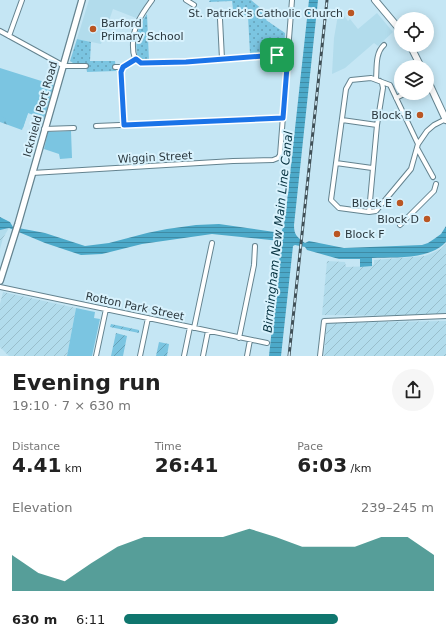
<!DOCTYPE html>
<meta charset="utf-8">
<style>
:root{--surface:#fff;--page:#f6f6f6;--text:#222;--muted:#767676;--accent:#0f766e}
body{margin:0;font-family:"DejaVu Sans",sans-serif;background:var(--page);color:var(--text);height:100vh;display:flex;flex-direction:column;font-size:15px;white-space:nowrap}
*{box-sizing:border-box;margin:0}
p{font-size:13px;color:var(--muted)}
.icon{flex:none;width:22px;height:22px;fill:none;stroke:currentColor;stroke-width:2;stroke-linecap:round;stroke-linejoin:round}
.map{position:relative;height:356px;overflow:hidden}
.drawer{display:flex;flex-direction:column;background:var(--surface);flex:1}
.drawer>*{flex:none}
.tools{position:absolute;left:394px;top:12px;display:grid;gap:8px}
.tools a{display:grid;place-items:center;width:40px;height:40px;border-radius:50%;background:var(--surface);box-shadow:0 2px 10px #0003;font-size:20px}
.pin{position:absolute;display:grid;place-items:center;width:34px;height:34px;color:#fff;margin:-17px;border-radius:8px;box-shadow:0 2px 6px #0006}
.round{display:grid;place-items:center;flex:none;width:42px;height:42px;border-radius:21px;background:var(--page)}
.summary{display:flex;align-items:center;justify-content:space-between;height:68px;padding:0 12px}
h1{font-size:22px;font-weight:600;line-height:30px}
.metrics{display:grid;grid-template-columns:repeat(3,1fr);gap:6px;height:68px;padding:4px 12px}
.metrics div{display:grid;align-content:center}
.metrics b{font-size:20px;font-weight:600}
.metrics small{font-size:11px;font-weight:400}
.metrics p{font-size:11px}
.chart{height:112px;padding:8px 12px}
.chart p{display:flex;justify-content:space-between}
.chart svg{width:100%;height:72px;margin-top:4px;fill:var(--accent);opacity:.7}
ul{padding:0 12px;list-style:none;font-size:13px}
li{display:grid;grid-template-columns:64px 48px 1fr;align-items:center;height:30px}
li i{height:10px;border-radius:5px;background:var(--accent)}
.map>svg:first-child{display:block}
.built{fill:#b2dcec}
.industrial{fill:url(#industrial-furrows)}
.grass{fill:url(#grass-dots)}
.forest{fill:url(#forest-firs)}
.park{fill:#7bc5e1}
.garden{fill:url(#garden-furrows)}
.water{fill:url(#water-rules)}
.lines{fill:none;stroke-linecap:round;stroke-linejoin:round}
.minor-casing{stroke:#64838f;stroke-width:6}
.secondary-casing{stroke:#64838f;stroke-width:8}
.primary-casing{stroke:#64838f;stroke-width:8}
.minor{stroke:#fff;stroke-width:4}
.secondary{stroke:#fff;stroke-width:5.5}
.primary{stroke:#fff;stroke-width:6}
.rail-casing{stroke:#405057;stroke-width:3}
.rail{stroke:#d8f2fd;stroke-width:1.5;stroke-dasharray:4.5;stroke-linecap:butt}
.route-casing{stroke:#fff;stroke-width:8}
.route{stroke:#1a73e8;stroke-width:5}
.poi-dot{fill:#ba5623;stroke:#d8f2fd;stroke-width:1.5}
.labels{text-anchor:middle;stroke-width:4;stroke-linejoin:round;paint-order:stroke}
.poi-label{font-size:11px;fill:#2b383e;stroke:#d8f2fd;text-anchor:end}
.street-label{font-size:11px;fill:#2b383e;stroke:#d8f2fd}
.water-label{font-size:12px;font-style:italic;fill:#05313f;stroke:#d8f2fd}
</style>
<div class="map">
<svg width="446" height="356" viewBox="0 0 446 356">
<defs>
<pattern id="industrial-furrows" width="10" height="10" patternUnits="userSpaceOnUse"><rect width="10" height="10" fill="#b2dcec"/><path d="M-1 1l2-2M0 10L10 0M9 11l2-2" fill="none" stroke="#99becb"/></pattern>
<pattern id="grass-dots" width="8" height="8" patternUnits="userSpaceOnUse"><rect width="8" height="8" fill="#7bc5e1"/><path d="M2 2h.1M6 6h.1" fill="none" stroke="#65a1b8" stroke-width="1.8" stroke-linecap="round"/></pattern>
<pattern id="forest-firs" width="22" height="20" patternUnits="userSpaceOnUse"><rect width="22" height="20" fill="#7bc5e1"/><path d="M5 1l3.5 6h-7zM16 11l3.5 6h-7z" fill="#65a1b8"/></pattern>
<pattern id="garden-furrows" width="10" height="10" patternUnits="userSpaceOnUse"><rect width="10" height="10" fill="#7bc5e1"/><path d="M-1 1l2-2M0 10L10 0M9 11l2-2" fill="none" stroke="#65a1b8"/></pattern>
<pattern id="water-rules" width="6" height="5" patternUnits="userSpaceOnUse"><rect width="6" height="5" fill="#4ca9c9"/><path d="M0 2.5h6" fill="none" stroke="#3f8ba5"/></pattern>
</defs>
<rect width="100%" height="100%" fill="#c5e6f4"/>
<!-- built -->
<path class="built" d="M 89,0 L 148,0 L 136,18 L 113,9 L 101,44 L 77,39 Z
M 339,9 L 348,21 L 350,19 L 358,29 L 377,13 L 393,32 L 378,46 L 374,43 L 345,68 L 332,74 L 334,38 Z"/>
<!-- industrial -->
<path class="industrial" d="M 9,228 L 3,238 L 0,249 L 0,230 Z
M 446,244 L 446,314 L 424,316 L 322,315 L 327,261 L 345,262 L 346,267 L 372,266 L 374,264 L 374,260 L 425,256 L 441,249 Z
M 3,292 L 76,308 L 67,356 L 9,356 L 0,347 L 0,304 Z
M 446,321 L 446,356 L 324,356 L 327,323 Z"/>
<!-- grass -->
<path class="grass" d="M 210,0 L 251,0 L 269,15 L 266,20 L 285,33 L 284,52 L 250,54 L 248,16 L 237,16 L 236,9 L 233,9 L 232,1 L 209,2 Z
M 147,14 L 149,61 L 144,61 L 137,55 C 135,39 137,27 147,14 Z
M 77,39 L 91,42 L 90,61 L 115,61 L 116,71 L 87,72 L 86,63 L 73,63 L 70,61 Z"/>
<!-- forest -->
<path class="forest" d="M 0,109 L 28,113 L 22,130 L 0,122 Z"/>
<!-- park -->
<path class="park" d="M 0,68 L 54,85 L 44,119 L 28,113 L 23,128 L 0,115 Z
M 71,131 L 72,158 L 60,159 L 59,154 L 44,149 L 48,132 Z
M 76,308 L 95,312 L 94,318 L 100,319 L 92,356 L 67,356 Z"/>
<!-- garden -->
<path class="garden" d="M 111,324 L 139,330 L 139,333 L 110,327 Z
M 116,333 L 127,336 L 123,356 L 111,356 Z
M 159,342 L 169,344 L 167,356 L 156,356 Z"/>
<!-- water -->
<path class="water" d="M 309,0 L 318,0 L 294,225 C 294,235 297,237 305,243 L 309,241 L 344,248 L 422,245 L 428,243 L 434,239 L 441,234 L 446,226 L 446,242 C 429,260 395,257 372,258 L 372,266 L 360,267 L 360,259 L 339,259 L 307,250 L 305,247 L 295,245 L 293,246 L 281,356 L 269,356 L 281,244 L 280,241 L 212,234 L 142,244 L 102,254 L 81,255 L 45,243 L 9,228 L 0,230 L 0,217 L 10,222 L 13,227 L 45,233 L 85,246 L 109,243 L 147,233 L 167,229 L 196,225 L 219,224 L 281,233 L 284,225 L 288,193 Z"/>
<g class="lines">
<!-- minor casing -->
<g class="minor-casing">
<path id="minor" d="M 152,0 C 141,15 132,28 133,47 C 133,54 134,59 141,63 L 186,62 L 288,54
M 186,0 L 194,5
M 220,19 L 222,59
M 0,31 L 64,66 L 86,66
M 9,36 L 22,0
M 115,67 L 123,67
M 376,79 C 377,68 375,53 384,45
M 396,98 L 406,93
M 342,120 L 377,125
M 124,125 L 121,72 L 123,67 L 136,59
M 96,126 L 283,118
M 44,129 L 74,128
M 418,144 L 390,85 L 371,78 L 351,80 L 346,89 L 331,200 L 339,208 L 369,212 L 376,211 L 411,169 L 418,144 L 427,131 L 434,125 L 446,119
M 417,148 L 433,177
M 336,163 L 372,168
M 32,173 L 233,161 L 273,160 L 278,158 L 280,155 L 292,0
M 369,212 L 377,125 L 383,88 L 382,83 L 380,81
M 400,225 L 434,191 L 436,184
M 0,287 L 267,343
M 194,328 L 212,243
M 239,338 L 254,265 L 255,246
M 96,356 L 106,309
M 140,356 L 148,318
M 184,356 L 190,327
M 203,356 L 208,331
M 247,356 L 250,340
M 320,356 L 324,321 L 446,316"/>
</g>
<!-- secondary casing -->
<g class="secondary-casing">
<path id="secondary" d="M 0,281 L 18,224 L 82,0"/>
</g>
<!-- primary casing -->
<g class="primary-casing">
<path id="primary" d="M 375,0 L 401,31
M 410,45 L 421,67
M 427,79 L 446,120"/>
</g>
<!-- minor -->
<use href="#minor" class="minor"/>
<!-- secondary -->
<use href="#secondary" class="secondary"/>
<!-- primary -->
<use href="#primary" class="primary"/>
<!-- rail casing -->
<g class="rail-casing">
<path id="rail" d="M 289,356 L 327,0"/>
</g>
<!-- rail -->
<use href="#rail" class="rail"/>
</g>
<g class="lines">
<!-- route casing -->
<g class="route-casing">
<path id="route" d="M 288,54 L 283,118 L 124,125 L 121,72 L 123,67 L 136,59 L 141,63 L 186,62 Z"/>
</g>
<!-- route -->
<use href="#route" class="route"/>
</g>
<!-- markers -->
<g class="poi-dot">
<circle cx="351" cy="13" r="4"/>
<circle cx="93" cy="29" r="4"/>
<circle cx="420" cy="115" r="4"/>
<circle cx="400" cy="203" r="4"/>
<circle cx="427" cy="219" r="4"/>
<circle cx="337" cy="234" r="4"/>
</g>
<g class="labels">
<!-- poi labels -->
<g class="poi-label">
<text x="343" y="17">St. Patrick's Catholic Church</text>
<text x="101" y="27" text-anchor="start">Barford<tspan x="101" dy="13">Primary School</tspan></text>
<text x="412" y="119">Block B</text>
<text x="392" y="207">Block E</text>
<text x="419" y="223">Block D</text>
<text x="345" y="238" text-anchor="start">Block F</text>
</g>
<!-- street labels -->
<g class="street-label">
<text transform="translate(40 109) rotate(-74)" y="4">Icknield Port Road</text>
<text transform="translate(155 157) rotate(-3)" y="4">Wiggin Street</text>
<text transform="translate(135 306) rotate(12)" y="4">Rotton Park Street</text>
</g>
<!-- water labels -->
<g class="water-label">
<text transform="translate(278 232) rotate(-84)" y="4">Birmingham New Main Line Canal</text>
</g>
</g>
</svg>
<div class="tools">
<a><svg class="icon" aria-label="locate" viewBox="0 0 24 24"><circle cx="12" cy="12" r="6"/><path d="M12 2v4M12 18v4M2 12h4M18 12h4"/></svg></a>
<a><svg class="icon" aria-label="layers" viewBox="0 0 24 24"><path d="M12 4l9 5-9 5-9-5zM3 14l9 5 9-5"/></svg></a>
</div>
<div class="pin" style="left:277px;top:55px;background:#1e9e55"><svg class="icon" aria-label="arrive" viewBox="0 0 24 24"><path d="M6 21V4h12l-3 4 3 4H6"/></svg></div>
</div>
<section class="drawer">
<div class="summary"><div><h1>Evening run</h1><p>19:10 · 7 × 630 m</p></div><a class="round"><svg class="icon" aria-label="share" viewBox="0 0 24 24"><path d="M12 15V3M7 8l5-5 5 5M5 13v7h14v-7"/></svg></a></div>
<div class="metrics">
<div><p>Distance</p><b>4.41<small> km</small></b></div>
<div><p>Time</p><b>26:41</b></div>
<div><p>Pace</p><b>6:03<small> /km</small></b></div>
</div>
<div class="chart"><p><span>Elevation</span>239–245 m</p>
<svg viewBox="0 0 160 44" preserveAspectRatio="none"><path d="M0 44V22L10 33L20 38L30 27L40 17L50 11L60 11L70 11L80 11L90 6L100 11L110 17L120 17L130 17L140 11L150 11L160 22V44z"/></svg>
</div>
<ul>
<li><b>630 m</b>6:11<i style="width:69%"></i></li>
</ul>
</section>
